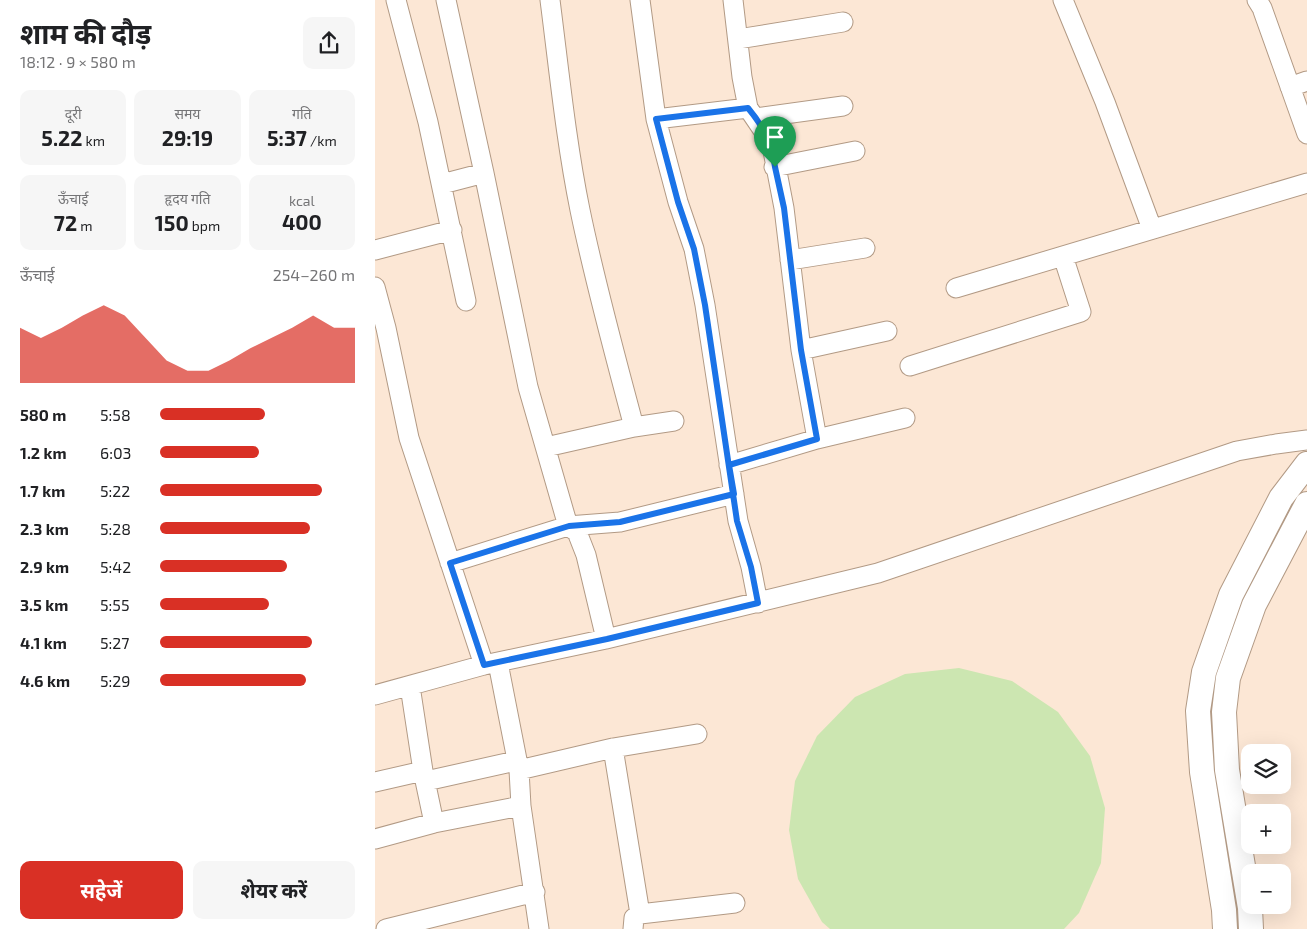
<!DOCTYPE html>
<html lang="hi">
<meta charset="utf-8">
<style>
:root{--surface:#fff;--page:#f6f6f6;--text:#202124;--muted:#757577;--accent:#d93025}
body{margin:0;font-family:"Exo 2","Noto Sans Devanagari",sans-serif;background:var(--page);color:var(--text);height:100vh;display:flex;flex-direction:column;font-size:19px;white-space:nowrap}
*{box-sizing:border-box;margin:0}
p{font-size:16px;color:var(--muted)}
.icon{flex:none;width:28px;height:28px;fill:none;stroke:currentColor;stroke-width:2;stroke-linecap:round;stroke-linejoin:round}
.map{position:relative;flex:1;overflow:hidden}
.drawer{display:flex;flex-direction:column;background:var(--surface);width:375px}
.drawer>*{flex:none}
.buttons{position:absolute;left:866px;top:744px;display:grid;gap:10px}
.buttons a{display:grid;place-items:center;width:50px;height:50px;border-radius:10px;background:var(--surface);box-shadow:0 5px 20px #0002;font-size:25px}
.pin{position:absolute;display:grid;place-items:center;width:42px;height:42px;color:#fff;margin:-51px -21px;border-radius:50% 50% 50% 0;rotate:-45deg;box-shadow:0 0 5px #0007}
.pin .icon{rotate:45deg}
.round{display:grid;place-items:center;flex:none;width:52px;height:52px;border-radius:10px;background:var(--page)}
.headline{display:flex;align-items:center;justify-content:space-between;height:85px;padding:0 20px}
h1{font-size:28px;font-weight:700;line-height:38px}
.stats{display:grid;grid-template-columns:repeat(3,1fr);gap:8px;height:85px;padding:5px 20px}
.stats div{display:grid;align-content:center;border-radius:10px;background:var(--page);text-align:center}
.stats b{font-size:21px;font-weight:700}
.stats small{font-size:14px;font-weight:400}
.stats p{font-size:14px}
.chart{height:140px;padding:10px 20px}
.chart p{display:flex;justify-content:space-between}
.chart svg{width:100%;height:90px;margin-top:5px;fill:var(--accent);opacity:.7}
.cta{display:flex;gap:10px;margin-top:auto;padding:10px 20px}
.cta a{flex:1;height:58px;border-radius:10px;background:var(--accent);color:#fff;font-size:20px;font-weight:700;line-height:58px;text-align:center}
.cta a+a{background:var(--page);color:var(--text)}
ul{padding:0 20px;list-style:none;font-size:16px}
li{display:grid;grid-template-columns:80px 60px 1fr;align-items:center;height:38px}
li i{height:12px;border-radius:6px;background:var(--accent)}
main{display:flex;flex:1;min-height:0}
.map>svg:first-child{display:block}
.green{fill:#cce6b1}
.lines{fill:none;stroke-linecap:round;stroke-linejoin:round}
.minor-casing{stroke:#b29a85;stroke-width:21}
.tertiary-casing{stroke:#b29a85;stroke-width:26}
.minor{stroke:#fff;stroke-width:19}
.tertiary{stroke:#fff;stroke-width:24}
.route-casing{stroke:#fff;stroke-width:10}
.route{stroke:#1a73e8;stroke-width:6}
</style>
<main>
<section class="drawer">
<div class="headline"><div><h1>शाम की दौड़</h1><p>18:12 · 9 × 580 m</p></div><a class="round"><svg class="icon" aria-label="share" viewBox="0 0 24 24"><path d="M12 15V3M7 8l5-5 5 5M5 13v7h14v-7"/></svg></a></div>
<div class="stats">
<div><p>दूरी</p><b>5.22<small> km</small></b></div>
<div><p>समय</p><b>29:19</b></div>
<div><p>गति</p><b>5:37<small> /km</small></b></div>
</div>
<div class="stats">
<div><p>ऊँचाई</p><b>72<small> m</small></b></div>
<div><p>हृदय गति</p><b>150<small> bpm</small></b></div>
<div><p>kcal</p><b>400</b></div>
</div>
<div class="chart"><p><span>ऊँचाई</span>254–260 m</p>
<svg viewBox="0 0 160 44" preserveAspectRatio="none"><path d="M0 44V17L10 22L20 17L30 11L40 6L50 11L60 22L70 33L80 38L90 38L100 33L110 27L120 22L130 17L140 11L150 17L160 17V44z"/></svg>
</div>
<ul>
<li><b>580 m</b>5:58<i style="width:54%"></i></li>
<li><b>1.2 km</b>6:03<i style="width:51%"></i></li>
<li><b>1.7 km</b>5:22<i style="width:83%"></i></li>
<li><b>2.3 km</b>5:28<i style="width:77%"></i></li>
<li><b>2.9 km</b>5:42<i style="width:65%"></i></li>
<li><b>3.5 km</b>5:55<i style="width:56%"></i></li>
<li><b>4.1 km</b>5:27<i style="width:78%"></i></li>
<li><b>4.6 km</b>5:29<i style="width:75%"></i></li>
</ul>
<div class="cta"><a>सहेजें</a><a>शेयर करें</a></div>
</section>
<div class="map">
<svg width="932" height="929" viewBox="0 0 932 929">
<rect width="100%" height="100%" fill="#fce7d5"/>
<!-- green -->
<path class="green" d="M 584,668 L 637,681 L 683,712 L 715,756 L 730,808 L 726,863 L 704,913 L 689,929 L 455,929 L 447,922 L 423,879 L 414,830 L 420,781 L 442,736 L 480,697 L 530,674 Z"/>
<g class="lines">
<!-- minor casing -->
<g class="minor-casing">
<path id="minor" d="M 21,0 L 53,122 L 91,301
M 71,0 L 109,173 L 153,387 L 193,526 L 202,532 L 211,555 L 231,639
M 175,0 C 184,70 191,141 205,210 C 220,283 240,355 259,427
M 265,0 L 281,119 L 303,202 L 319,249 L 330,305 L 363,521 L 376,567 L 383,603
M 358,0 L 367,77 L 373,108
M 688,0 L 730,102 L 777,229
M 882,0 L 887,8 L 932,134
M 363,39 L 468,22
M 915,87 L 932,81
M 381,118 L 468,106
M 281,119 L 373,108 L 390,133 L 398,151 L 409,208 L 426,350 L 442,439
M 399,167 L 480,151
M 67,184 L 109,173
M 0,250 L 77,230
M 415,260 L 490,248
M 0,287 L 11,328 L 34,438 L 109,665
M 581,288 L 932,183
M 426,350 L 512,331
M 535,366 L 706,312 L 688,256
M 171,447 L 259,427 L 299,421
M 354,465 L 442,439 L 530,418
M 75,563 L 193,526 L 245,522 L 359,494
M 123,663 L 144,770 L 146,806 L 164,929
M 35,686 L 48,771 L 59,823
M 0,695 L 109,665 L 231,639 L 503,573 L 862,451 L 901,444 L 932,440
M 238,748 L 265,914
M 144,770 L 238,748 L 322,734
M 51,781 L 141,761
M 0,782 L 48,771
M 0,839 L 59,823 L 146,806
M 11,929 L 160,892
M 258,929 L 259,918 L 265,914 L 360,903"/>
</g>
<!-- tertiary casing -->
<g class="tertiary-casing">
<path id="tertiary" d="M 850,929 L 849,910 L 827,772 L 823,711 L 829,672 L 856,595 L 906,498 L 932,464
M 876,929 L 875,908 L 852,770 L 849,712 L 853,678 L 879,605 L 932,504"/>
</g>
<!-- minor -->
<use href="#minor" class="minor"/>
<!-- tertiary -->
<use href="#tertiary" class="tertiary"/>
</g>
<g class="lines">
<!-- route casing -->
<g class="route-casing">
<path id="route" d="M 400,167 L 409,208 L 426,350 L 442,439 L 354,465 L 359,494 L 245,522 L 194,526 L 75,563 L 109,665 L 232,639 L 383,603 L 376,567 L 362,521 L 330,305 L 319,249 L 303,202 L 281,119 L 373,108 C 388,126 397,143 400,167"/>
</g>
<!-- route -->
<use href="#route" class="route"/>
</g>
</svg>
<div class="buttons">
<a><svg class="icon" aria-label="layers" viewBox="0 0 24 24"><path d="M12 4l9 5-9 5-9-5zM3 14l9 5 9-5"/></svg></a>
<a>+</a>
<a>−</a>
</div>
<div class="pin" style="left:400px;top:167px;background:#1e9e55"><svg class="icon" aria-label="arrive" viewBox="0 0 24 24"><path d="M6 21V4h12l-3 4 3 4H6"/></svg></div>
</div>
</main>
